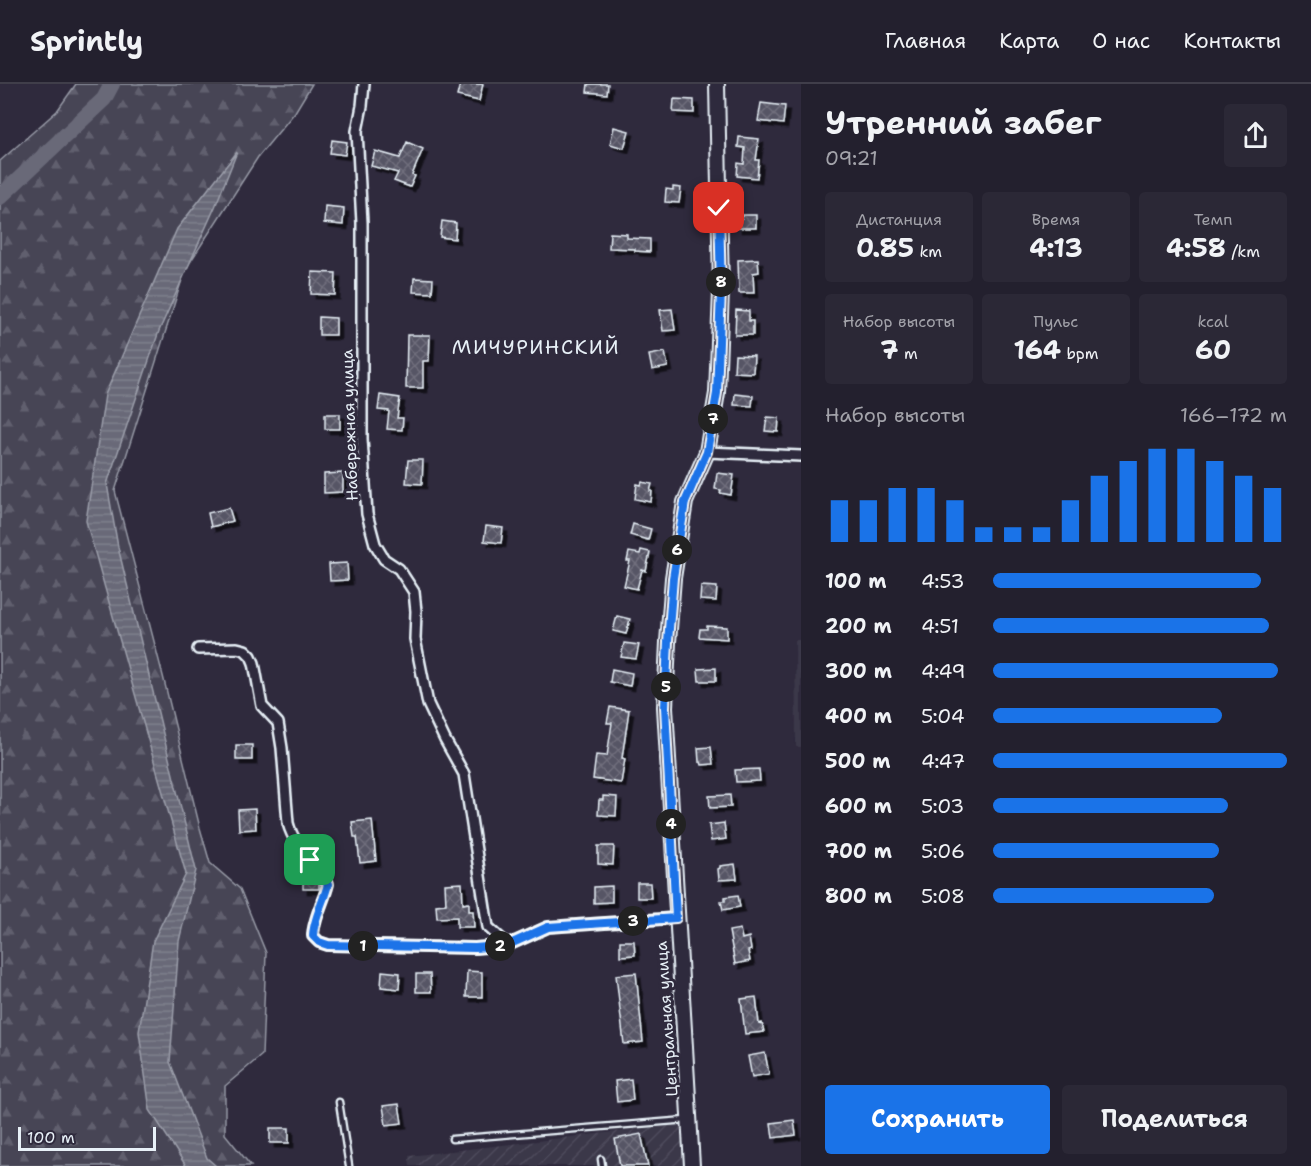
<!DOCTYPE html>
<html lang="ru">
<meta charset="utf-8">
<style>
:root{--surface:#23202e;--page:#2b2836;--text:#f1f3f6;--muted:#a3a3aa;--line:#403e4a;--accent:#1a73e8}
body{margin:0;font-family:"Shantell Sans",sans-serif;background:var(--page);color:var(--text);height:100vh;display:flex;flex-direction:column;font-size:22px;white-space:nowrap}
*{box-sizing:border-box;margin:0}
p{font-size:20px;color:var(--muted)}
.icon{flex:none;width:33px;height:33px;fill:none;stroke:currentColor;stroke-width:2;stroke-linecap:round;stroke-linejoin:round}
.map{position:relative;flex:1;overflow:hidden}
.details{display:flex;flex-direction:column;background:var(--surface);width:510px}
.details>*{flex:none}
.scale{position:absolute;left:18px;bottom:15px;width:138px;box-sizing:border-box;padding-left:6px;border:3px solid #e8f1f8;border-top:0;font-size:16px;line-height:21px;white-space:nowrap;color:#e8f1f8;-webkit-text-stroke:4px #2f2a3d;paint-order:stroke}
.pin{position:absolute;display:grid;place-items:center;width:51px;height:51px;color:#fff;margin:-26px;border-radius:12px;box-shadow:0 3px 9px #0006}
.km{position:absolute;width:30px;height:30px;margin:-15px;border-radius:50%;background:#222;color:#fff;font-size:16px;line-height:30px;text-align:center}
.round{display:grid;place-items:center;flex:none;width:63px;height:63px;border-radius:6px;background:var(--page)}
.summary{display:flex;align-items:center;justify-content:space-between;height:102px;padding:0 24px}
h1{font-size:33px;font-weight:700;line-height:45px}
.figures{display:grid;grid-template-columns:repeat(3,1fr);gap:9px;height:102px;padding:6px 24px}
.figures div{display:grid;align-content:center;border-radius:6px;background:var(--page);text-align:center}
.figures b{font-size:26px;font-weight:700}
.figures small{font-size:16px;font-weight:400}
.figures p{font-size:16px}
.chart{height:168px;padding:12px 24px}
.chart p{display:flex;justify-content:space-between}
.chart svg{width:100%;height:108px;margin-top:6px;stroke:var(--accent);stroke-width:6}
.button{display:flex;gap:12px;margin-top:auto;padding:12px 24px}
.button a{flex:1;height:69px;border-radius:6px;background:var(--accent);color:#fff;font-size:24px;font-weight:700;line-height:69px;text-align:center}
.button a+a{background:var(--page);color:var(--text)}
ul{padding:0 24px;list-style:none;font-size:20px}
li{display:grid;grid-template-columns:96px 72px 1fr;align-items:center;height:45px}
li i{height:15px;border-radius:8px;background:var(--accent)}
header{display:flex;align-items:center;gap:36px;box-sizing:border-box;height:84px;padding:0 30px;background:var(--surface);border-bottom:2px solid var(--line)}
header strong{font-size:28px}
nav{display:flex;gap:33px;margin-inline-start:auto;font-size:21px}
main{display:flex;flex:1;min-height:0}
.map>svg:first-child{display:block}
.built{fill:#3b3749}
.industrial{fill:url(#industrial-furrows)}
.forest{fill:url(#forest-firs);stroke:#979aa6;stroke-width:1.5}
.water{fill:url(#water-rules);stroke:#9c9fab;stroke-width:1.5}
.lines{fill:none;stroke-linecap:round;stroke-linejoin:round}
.river{stroke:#696978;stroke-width:16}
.building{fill:url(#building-cross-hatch);stroke:#e8f1f8;stroke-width:1.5;filter:url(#shadow)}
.lane-casing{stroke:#e8f1f8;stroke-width:9}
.street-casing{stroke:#e8f1f8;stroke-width:14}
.secondary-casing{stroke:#e8f1f8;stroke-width:18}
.lane{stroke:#2f2a3d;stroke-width:4.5}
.street{stroke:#2f2a3d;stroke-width:9}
.secondary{stroke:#2f2a3d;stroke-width:14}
.route-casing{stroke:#fff;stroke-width:12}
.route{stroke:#1a73e8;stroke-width:8}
.labels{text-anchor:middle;stroke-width:6;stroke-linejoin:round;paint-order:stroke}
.street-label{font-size:16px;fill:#e8f1f8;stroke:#2f2a3d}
.quarter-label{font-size:20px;letter-spacing:1.5px;fill:#e8f1f8;stroke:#2f2a3d}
</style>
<header>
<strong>Sprintly</strong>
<nav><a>Главная</a><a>Карта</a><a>О нас</a><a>Контакты</a></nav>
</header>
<main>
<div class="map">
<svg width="801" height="1082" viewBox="0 0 801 1082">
<defs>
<pattern id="industrial-furrows" width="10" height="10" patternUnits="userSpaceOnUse" patternTransform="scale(1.5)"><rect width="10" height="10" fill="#3b3749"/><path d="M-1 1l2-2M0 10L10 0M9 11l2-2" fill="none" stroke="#4e4b5b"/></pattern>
<pattern id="forest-firs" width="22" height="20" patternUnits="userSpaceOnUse" patternTransform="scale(1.5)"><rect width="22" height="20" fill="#464455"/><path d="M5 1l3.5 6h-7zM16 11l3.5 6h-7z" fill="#615f6e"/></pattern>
<pattern id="water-rules" width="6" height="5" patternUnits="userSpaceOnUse" patternTransform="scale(1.5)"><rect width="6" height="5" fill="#696978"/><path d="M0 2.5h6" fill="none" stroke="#7e7f8c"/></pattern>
<pattern id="building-cross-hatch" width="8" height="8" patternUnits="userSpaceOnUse" patternTransform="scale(1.5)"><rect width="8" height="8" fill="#575565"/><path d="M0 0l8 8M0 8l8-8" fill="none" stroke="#6f6e7c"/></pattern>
<filter id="shadow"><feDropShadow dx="4.5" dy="4.5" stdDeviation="0" flood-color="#0009"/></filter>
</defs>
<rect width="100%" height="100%" fill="#2f2a3d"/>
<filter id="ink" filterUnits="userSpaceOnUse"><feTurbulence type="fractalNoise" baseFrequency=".0167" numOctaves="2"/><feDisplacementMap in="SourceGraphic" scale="12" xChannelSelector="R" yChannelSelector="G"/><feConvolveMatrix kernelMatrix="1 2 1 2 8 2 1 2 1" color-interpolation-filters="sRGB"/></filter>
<g filter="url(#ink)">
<!-- built -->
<path class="built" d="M 795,556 L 801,556 L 801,663 L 796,663 Z"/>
<!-- industrial -->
<path class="industrial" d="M 680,1040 L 685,1082 L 410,1082 L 409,1072 Z"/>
<!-- forest -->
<path class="forest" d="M 76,0 L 312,0 L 295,28 L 258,73 L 185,186 L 115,407 L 163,592 L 200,744 L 210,779 L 240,805 L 266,869 L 262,971 L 225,1002 L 225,1050 L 251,1082 L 0,1082 L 0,77 L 57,27 Z"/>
<!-- water -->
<path class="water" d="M 237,68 L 215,123 L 159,247 L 107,400 L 118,463 L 196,786 L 179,857 L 170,978 L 207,1074 L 216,1082 L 186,1082 L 150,1026 L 139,948 L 153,857 L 186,790 L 86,437 L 105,311 L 177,145 Z"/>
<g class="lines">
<!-- river -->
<path class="river" d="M 0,113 L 104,15 L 112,0"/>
</g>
<!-- building -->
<path class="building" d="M 460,0 L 483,0 L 479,17 L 457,12 Z
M 588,0 L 608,0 L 607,10 L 587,8 Z
M 674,15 L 694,16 L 694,29 L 673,28 Z
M 761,19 L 785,22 L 783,40 L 758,37 Z
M 614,43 L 629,47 L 624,64 L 610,60 Z
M 739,53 L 759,55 L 756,76 L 759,76 L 757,94 L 737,92 L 738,79 L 744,80 L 745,64 L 738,63 Z
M 332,56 L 347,58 L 345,71 L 330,69 Z
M 407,58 L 423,65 L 412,91 L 415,92 L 410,103 L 394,97 L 398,89 L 371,82 L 375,67 L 400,74 Z
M 673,103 L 681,104 L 679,119 L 665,118 L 666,105 L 673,106 Z
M 325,122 L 344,124 L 343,141 L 324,139 Z
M 742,131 L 756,131 L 756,144 L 737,144 L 737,134 L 742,134 Z
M 442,137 L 456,139 L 455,155 L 440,153 Z
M 610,149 L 627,150 L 627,154 L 650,155 L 650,168 L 635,167 L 635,165 L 609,164 Z
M 758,175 L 759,188 L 753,189 L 754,209 L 739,209 L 738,176 Z
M 312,188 L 336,189 L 335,211 L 311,210 Z
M 414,194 L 433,195 L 432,209 L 413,208 Z
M 672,225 L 675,246 L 663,247 L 660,226 Z
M 736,226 L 749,227 L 749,237 L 753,237 L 753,251 L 735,251 Z
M 319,233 L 336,234 L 336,251 L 319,251 Z
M 407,251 L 430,251 L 429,277 L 423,277 L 423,304 L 406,304 Z
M 665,268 L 668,283 L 652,286 L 649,271 Z
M 735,271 L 754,272 L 753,289 L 734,288 Z
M 735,310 L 753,312 L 752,322 L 734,321 Z
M 380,311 L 400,314 L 397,334 L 403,334 L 402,346 L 387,345 L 389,327 L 378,326 Z
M 325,330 L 340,330 L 340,345 L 325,345 Z
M 767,333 L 779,334 L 778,348 L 765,347 Z
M 408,376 L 423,376 L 422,400 L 406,399 Z
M 343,389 L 343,408 L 324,409 L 324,390 Z
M 717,389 L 734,391 L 731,411 L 720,409 L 721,406 L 715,405 Z
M 642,398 L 652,400 L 650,407 L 652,407 L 651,418 L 635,415 L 637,400 L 641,401 Z
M 229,424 L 233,437 L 211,443 L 208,429 Z
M 633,440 L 651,445 L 648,456 L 630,451 Z
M 486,442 L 503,444 L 501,459 L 484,457 Z
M 641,466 L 650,468 L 646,487 L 642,486 L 637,505 L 624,502 L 630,477 L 627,477 L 629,468 L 640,470 Z
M 347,479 L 348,496 L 330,497 L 329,480 Z
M 701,502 L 717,503 L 716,517 L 700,516 Z
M 617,532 L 630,535 L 626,550 L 613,547 Z
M 707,542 L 727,543 L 727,555 L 699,553 L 700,545 L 707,545 Z
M 624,559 L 639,561 L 636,575 L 621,573 Z
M 716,584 L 716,597 L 699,597 L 698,585 Z
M 612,585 L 632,589 L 630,602 L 610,598 Z
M 610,623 L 629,626 L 622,674 L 625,675 L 621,699 L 593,695 L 596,671 L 607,672 L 612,639 L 607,639 Z
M 236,661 L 252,661 L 252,676 L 236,676 Z
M 711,663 L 713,680 L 702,681 L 701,678 L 699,678 L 698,664 Z
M 759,685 L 760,697 L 736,698 L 735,686 Z
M 730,711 L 731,723 L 710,724 L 709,712 Z
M 603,712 L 617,713 L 616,732 L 598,731 L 599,716 L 603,716 Z
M 255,725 L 256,745 L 239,746 L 238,726 Z
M 372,736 L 376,777 L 360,779 L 357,753 L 354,753 L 352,738 Z
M 724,739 L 726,755 L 711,757 L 709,741 Z
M 598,762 L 614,762 L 613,781 L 598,780 Z
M 735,780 L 737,795 L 719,796 L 718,785 L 720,784 L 720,782 Z
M 303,792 L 314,792 L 319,798 L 319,805 L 303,805 Z
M 462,799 L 463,820 L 469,819 L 469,827 L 473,827 L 474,843 L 457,843 L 457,833 L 437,834 L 436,821 L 446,820 L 445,800 Z
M 637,799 L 650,799 L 651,814 L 637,814 Z
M 612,802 L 612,818 L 594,819 L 594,803 Z
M 738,811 L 740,823 L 723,826 L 721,817 L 725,817 L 725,813 Z
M 740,845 L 742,855 L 749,853 L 751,866 L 748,867 L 750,877 L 735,880 L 729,847 Z
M 620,857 L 634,857 L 635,871 L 620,872 Z
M 382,887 L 400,889 L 399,905 L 381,903 Z
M 467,887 L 482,888 L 482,913 L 466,913 Z
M 636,889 L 643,958 L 624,960 L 616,891 Z
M 416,890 L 430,890 L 431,908 L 416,908 Z
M 756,913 L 759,940 L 762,939 L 764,948 L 745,950 L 741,915 Z
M 765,969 L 769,990 L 752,993 L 748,972 Z
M 631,995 L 633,1016 L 617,1018 L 615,997 Z
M 399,1020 L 402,1039 L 386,1041 L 383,1022 Z
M 794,1036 L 796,1051 L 773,1054 L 771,1039 Z
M 270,1044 L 289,1044 L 289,1059 L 270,1059 Z
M 641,1050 L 648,1082 L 620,1082 L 615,1055 Z"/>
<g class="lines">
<!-- lane casing -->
<g class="lane-casing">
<path id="lane" d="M 339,1018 L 349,1082
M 452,1055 L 687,1036
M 601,1075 L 602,1082"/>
</g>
<!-- street casing -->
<g class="street-casing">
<path id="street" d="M 364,0 L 362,22 L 357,47 L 362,139 L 362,355 L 367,430 L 375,460 L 384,475 L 399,485 L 414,508 L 416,527 L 415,555 L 428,620 L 445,656 L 464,690 L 488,843 L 508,861
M 707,368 L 801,372
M 198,565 L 237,564 L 245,566 L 251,572 L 254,579 L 262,622 L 278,639 L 282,664 L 288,739 C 294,763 315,779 328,800 C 324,817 313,836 313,852 L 319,858 L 328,861 L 475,864 L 508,861 L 548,843 L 676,834"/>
</g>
<!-- secondary casing -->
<g class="secondary-casing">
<path id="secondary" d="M 692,1082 L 665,623 L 668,558 L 673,494 L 685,418 L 707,368 L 717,309 L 721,207 L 717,0"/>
</g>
<!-- lane -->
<use href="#lane" class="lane"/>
<!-- street -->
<use href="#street" class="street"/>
<!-- secondary -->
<use href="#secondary" class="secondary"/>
</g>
</g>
<g class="lines" filter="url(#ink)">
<!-- route casing -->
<g class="route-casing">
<path id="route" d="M 310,776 L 328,800 C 324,817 313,836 313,852 L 319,858 L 328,861 L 475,864 L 508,861 L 548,843 L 676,834 L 665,623 L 668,558 L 673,494 L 685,418 L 707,368 L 717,309 L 721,207 L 719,124"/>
</g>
<!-- route -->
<use href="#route" class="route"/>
</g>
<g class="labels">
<!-- street labels -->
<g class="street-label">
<text transform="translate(349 341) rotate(-92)" y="6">Набережная улица</text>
<text transform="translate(666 935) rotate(-94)" y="6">Центральная улица</text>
</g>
<!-- quarter labels -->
<g class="quarter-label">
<text x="536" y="270">МИЧУРИНСКИЙ</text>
</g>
</g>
</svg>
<div class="scale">100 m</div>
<div class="pin" style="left:310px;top:776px;background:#1e9e55"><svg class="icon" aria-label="arrive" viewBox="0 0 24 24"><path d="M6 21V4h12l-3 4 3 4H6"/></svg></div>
<div class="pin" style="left:719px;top:124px;background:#d93025"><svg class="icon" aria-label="check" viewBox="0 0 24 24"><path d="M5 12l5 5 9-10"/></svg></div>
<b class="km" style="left:363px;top:862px">1</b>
<b class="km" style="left:500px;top:862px">2</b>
<b class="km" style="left:633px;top:837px">3</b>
<b class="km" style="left:671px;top:740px">4</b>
<b class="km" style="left:666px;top:603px">5</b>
<b class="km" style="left:677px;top:466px">6</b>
<b class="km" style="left:713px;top:335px">7</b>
<b class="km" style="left:721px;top:198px">8</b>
</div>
<section class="details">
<div class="summary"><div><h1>Утренний забег</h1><p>09:21</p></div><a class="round"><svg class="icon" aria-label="share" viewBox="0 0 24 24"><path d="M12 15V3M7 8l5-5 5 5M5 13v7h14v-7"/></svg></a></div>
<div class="figures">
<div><p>Дистанция</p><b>0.85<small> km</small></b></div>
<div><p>Время</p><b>4:13</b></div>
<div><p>Темп</p><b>4:58<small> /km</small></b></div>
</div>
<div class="figures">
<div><p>Набор высоты</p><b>7<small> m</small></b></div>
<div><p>Пульс</p><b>164<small> bpm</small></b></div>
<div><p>kcal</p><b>60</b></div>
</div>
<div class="chart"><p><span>Набор высоты</span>166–172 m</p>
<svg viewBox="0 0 160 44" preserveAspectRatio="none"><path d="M5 44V27M15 44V27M25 44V22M35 44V22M45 44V27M55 44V38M65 44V38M75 44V38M85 44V27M95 44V17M105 44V11M115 44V6M125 44V6M135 44V11M145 44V17M155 44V22"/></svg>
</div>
<ul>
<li><b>100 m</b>4:53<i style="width:91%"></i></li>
<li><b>200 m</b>4:51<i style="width:94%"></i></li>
<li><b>300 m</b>4:49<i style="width:97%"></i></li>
<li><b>400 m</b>5:04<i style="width:78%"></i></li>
<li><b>500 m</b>4:47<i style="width:100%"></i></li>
<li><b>600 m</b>5:03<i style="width:80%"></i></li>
<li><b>700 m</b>5:06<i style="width:77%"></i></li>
<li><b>800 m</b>5:08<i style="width:75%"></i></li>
</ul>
<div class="button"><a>Сохранить</a><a>Поделиться</a></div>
</section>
</main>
